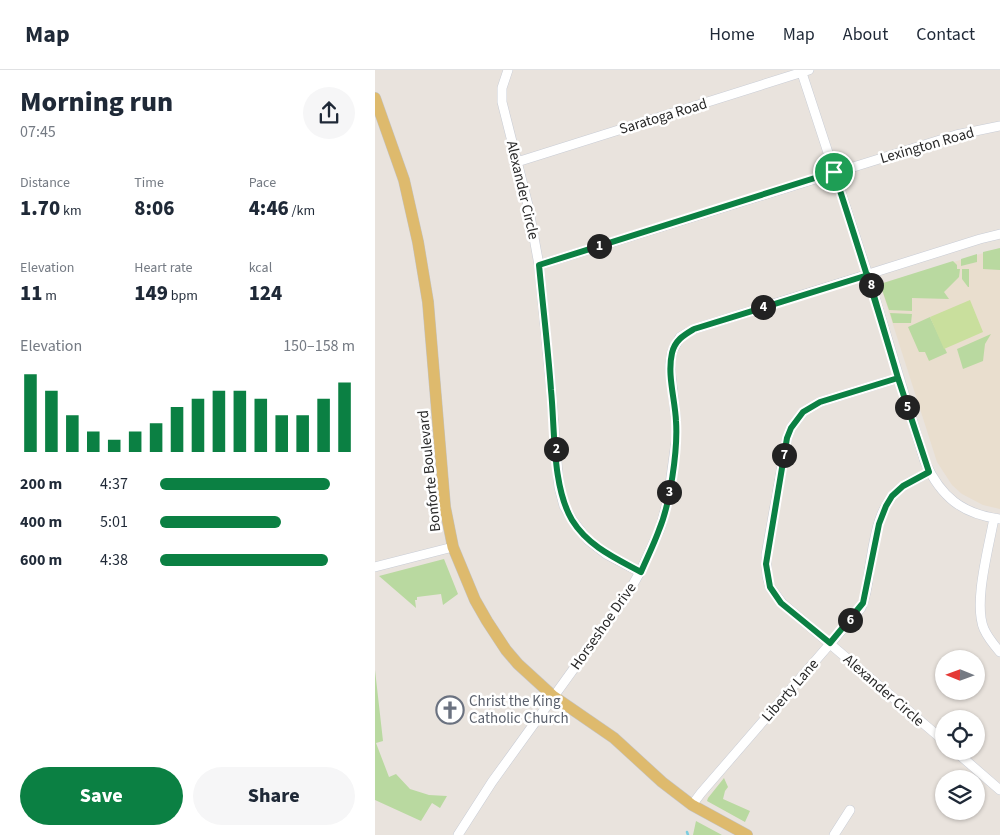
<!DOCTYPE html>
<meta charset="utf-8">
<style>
:root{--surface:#fff;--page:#f6f6f7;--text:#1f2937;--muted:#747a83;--line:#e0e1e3;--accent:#0b8043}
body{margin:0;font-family:"Source Sans 3",sans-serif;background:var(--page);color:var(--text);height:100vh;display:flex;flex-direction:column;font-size:19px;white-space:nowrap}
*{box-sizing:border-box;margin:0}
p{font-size:16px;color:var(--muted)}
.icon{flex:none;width:28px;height:28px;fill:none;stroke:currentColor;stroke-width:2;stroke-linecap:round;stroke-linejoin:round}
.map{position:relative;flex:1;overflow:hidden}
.sheet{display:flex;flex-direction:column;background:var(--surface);width:375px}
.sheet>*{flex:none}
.needle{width:32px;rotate:271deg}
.tools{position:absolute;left:560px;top:580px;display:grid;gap:10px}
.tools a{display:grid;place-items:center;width:50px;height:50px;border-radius:50%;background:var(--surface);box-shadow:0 1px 4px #0004;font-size:25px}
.pin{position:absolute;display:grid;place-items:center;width:42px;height:42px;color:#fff;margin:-21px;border:2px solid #fff;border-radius:50%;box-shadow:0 1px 5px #0007}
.km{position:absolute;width:25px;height:25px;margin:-12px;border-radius:50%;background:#222;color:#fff;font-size:14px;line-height:25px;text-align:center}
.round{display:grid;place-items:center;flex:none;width:52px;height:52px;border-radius:26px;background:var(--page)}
.summary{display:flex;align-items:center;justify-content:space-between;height:85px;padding:0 20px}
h1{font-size:28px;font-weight:800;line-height:38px}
.stats{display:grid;grid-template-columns:repeat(3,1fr);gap:8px;height:85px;padding:5px 20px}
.stats div{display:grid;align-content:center}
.stats b{font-size:21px;font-weight:800}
.stats small{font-size:14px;font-weight:400}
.stats p{font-size:14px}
.chart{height:140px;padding:10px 20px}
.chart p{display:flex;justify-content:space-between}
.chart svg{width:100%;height:90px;margin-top:5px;stroke:var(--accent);stroke-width:6}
.button{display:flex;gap:10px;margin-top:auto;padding:10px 20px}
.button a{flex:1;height:58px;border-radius:30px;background:var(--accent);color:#fff;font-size:20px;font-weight:800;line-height:58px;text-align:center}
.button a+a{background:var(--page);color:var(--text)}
ul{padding:0 20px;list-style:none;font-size:16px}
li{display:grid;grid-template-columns:80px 60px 1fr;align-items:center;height:38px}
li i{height:12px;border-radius:6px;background:var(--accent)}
header{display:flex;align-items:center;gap:30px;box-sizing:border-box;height:70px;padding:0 25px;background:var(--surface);border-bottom:1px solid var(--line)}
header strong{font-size:24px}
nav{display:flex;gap:28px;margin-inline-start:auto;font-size:18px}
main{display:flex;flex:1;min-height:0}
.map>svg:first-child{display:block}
.education{fill:#e9dece}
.green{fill:#b9d9a0}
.pitch{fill:#c9df9d}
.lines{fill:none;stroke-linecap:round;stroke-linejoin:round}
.stream{stroke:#7ccddf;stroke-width:2.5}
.minor-casing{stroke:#c8ccd5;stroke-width:10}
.major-casing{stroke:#c3c3c3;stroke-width:12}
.minor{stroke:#fff;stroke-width:9}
.major{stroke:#deba6d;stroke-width:11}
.route-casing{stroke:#fff;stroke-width:10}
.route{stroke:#0b8043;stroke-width:6}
.labels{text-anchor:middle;stroke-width:5;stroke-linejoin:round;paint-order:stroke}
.street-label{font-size:15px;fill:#292929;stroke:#fff}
.worship-label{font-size:15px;fill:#5b616d;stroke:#fff;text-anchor:start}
</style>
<header>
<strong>Map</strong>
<nav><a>Home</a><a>Map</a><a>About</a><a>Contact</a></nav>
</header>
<main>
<section class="sheet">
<div class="summary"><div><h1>Morning run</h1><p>07:45</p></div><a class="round"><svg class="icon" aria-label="share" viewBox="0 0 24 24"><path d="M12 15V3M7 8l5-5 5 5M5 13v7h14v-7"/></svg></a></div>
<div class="stats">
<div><p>Distance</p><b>1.70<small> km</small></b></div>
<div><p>Time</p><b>8:06</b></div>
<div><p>Pace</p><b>4:46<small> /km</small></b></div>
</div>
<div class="stats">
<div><p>Elevation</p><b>11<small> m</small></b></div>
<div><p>Heart rate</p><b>149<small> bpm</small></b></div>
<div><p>kcal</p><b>124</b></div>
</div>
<div class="chart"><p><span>Elevation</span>150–158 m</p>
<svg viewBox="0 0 160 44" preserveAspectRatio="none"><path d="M5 44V6M15 44V14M25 44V26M35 44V34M45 44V38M55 44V34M65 44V30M75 44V22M85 44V18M95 44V14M105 44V14M115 44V18M125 44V26M135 44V26M145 44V18M155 44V10"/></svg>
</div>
<ul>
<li><b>200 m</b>4:37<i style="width:87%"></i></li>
<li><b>400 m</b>5:01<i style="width:62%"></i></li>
<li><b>600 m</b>4:38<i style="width:86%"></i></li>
</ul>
<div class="button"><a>Save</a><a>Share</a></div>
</section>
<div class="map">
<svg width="625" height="765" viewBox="0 0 625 765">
<rect width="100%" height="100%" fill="#e9e3dd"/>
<!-- education -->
<path class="education" d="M 625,178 L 625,439 L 608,435 L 587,424 L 577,415 L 562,392 L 505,214 Z"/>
<!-- green -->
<path class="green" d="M 625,178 L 625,200 L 608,199 L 608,182 Z
M 602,184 L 602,192 L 586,196 L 586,189 Z
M 578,191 L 582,195 L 582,199 L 585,199 L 584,207 L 569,222 L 574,229 L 537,228 L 537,241 L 514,240 L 505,214 Z
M 587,199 L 594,199 L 594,217 L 593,217 L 587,209 Z
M 515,243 L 537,244 L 536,253 L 518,253 Z
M 555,247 L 572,283 L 554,291 L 550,282 L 544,282 L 533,257 Z
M 616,264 L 610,274 L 608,291 L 588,299 L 582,279 Z
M 69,489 L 83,524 L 68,535 L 66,524 L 42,527 L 42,530 L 40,530 L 41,538 L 4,506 Z
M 0,600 L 8,671 L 1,673 L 14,707 L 21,704 L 35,719 L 54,725 L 72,726 L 65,738 L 57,733 L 46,751 L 0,730 Z
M 349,708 L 353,717 L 350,721 L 348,729 L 375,741 L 370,752 L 332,731 L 333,728 Z
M 321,751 L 347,765 L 318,765 Z"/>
<!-- pitch -->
<path class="pitch" d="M 595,230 L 608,262 L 569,279 L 555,247 Z"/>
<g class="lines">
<!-- stream -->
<path class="stream" d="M 312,762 L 313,765"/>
<!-- minor casing -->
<g class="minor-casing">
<path id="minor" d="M 133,0 L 127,18 L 127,32 L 153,135 L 164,195 L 176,319 L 184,417 L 189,436 L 198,451 L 213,470 L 231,484 L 265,502
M 426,0 L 493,205 L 550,392 C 566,427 587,444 625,449
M 142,92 L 434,0
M 164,195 L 581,65 L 625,56
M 523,308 L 445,332 L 428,342 L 416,358 L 412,368 L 391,485 L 392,506 L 395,517 L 407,533 L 569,671
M 619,448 C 614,477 598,533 609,559 C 613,568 619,575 625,582
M 0,497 L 78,477
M 580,681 L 625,720
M 317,735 L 326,723 L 486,538 C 491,527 493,513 494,501 C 499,472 502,435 527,417 C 535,411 546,407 554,402
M 83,765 L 117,712 L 252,525 L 265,502 L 285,459 L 293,429 L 301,371 L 301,351 L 295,295 L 297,282 L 305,267 L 319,259 L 605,169 L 625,164
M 459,765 L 475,740"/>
</g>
<!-- major casing -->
<g class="major-casing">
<path id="major" d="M 0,28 L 29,110 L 43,172 L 53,232 L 70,437 L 78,477 L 100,530 L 112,551 L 131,580 L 143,594 L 178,626 L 239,668 L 287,712 L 317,735 L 372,765"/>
</g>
<!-- minor -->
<use href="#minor" class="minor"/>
<!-- major -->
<use href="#major" class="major"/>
</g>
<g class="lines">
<!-- route casing -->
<g class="route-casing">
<path id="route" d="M 459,102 L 164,195 C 168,237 173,278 176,320 C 180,359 177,416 197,450 C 213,476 240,488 266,502 C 272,488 279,474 284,460 C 295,434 303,380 301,351 C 300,329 292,305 297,283 C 300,270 309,265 319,259 L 493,205 L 523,308 L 554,402 L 528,416 L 517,426 L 511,436 L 504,454 L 488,533 L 455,573 L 406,533 L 395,517 L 391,494 L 412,368 L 416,358 L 428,342 L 445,332 L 523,308 C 503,239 481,170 459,102"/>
</g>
<!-- route -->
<use href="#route" class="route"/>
</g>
<!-- icons -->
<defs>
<g id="church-ring" transform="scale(1.4375)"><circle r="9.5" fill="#fff" stroke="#6b7280" stroke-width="1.5"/><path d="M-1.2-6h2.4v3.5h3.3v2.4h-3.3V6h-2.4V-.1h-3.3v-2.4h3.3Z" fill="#6b7280"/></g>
</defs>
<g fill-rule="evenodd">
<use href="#church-ring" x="75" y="640"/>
</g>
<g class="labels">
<!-- street labels -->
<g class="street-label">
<text transform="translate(288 46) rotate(-17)" y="5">Saratoga Road</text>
<text transform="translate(552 75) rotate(-16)" y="5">Lexington Road</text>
<text transform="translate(148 120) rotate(77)" y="5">Alexander Circle</text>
<text transform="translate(54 401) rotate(-96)" y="5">Bonforte Boulevard</text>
<text transform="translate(228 556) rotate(-55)" y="5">Horseshoe Drive</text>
<text transform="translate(415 620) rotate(-49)" y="5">Liberty Lane</text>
<text transform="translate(509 620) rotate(41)" y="5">Alexander Circle</text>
</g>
<!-- worship labels -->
<g class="worship-label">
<text x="94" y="636">Christ the King<tspan x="94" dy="17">Catholic Church</tspan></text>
</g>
</g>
</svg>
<div class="tools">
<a><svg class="needle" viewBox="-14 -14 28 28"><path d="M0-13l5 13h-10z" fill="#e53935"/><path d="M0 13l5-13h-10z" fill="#747a83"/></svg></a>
<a><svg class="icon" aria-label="locate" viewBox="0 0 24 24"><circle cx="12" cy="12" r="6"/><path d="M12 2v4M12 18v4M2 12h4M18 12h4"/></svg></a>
<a><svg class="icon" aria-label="layers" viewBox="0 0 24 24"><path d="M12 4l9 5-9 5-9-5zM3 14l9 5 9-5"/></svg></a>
</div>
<div class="pin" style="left:459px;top:102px;background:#1e9e55"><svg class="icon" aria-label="arrive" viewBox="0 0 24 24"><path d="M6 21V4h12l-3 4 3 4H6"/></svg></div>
<b class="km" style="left:224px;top:176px">1</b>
<b class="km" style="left:181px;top:379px">2</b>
<b class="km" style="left:294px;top:422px">3</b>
<b class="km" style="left:388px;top:237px">4</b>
<b class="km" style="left:532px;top:337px">5</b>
<b class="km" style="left:475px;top:550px">6</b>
<b class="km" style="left:409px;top:385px">7</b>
<b class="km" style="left:496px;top:215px">8</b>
</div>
</main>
